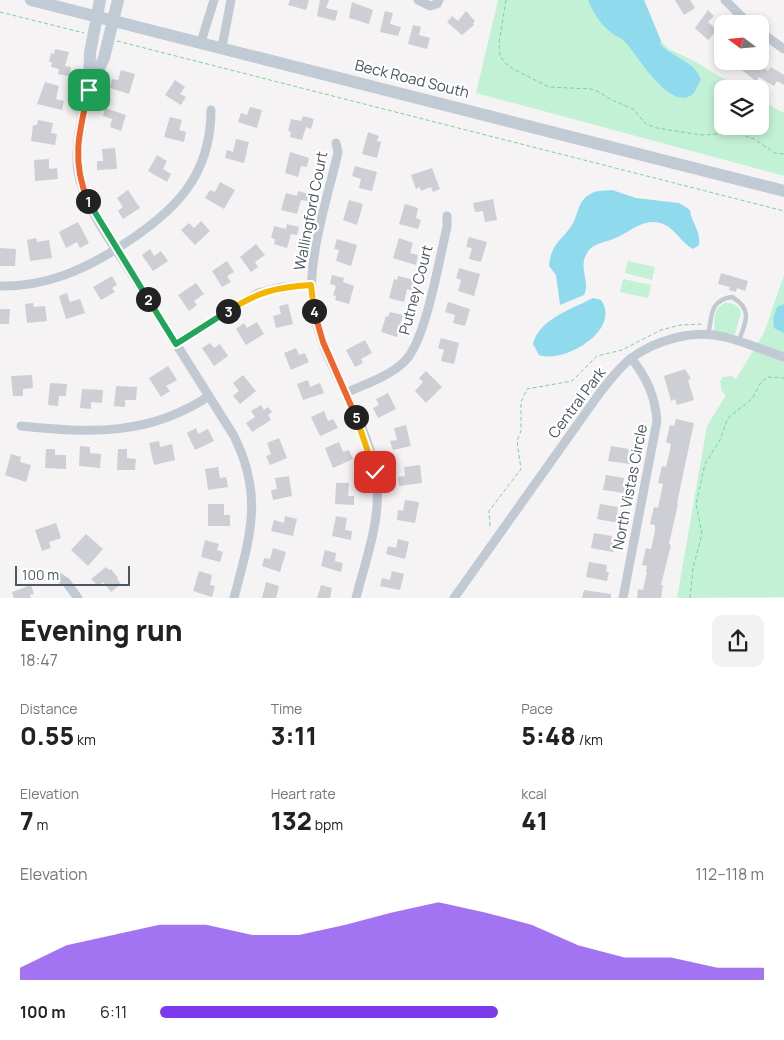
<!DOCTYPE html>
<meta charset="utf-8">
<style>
:root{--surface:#fff;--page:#f2f2f2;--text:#222;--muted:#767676;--accent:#7c3aed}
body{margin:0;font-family:Manrope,sans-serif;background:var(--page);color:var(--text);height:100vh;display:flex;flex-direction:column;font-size:19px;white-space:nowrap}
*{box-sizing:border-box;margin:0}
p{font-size:16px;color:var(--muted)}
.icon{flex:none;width:28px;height:28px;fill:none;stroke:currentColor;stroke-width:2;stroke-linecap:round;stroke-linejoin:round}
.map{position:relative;height:598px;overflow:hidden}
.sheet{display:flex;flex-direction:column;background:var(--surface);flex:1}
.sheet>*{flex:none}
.needle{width:32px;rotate:286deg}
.tools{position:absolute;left:714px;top:15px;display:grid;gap:10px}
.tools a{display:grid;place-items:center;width:55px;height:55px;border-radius:10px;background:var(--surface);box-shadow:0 2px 8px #0003;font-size:25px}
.scale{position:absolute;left:15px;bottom:12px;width:115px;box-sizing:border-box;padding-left:5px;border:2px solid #4a5661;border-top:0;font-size:14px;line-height:18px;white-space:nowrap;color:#4a5661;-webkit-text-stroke:4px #fff;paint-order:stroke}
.pin{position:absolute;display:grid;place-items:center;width:42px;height:42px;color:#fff;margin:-21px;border-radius:10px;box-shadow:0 2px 8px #0006}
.km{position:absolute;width:25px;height:25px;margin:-12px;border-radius:50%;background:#222;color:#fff;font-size:14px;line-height:25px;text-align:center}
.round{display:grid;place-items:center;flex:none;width:52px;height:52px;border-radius:10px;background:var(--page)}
.summary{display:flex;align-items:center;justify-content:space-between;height:85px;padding:0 20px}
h1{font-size:28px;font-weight:800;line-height:38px}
.figures{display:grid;grid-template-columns:repeat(3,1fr);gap:8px;height:85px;padding:5px 20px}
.figures div{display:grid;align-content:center}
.figures b{font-size:25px;font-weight:800}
.figures small{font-size:14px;font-weight:400}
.figures p{font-size:14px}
.chart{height:140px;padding:10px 20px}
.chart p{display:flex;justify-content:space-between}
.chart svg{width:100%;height:90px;margin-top:5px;fill:var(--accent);opacity:.7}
ul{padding:0 20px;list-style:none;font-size:16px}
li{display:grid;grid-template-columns:80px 60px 1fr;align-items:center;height:38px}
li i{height:12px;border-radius:6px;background:var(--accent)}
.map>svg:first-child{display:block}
.green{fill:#c3f1d5}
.water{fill:#90daee}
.building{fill:#cdcfd5}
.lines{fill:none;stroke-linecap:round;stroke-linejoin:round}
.path{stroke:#7ad0a6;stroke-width:1;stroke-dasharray:4 2.5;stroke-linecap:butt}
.lane{stroke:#c1cad2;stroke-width:4.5}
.street{stroke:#c1cad2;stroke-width:9}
.secondary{stroke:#c1cbd6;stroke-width:12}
.split-1-casing{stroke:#fff;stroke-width:10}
.split-2-casing{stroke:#fff;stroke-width:10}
.split-3-casing{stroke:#fff;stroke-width:10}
.split-4-casing{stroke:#fff;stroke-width:10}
.split-5-casing{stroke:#fff;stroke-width:10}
.split-6-casing{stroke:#fff;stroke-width:10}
.split-1{stroke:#f0652b;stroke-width:6}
.split-2{stroke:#22a559;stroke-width:6}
.split-3{stroke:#22a559;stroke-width:6}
.split-4{stroke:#f5b400;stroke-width:6}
.split-5{stroke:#f0652b;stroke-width:6}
.split-6{stroke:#f5b400;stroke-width:6}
.labels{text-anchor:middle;stroke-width:4.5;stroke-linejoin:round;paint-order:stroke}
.street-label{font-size:15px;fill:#4a5661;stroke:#fff}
</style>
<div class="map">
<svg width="784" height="598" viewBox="0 0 784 598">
<rect width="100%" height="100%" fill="#f5f3f3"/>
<!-- green -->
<path class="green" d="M 498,0 L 644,0 L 661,41 L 669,49 L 692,60 L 741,89 L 722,89 L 722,126 L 760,126 L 760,100 L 784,113 L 784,176 L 476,93 Z
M 628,261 L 655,267 L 652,280 L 625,273 Z
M 784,275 L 784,597 L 677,598 L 707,426 L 726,395 L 722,392 L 720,381 L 723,377 L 732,376 L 736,379 L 764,333 Z
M 623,279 L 651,285 L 648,298 L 620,292 Z
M 725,303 C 733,303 737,304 741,312 L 735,335 L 714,331 C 715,320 713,308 725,303 Z"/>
<!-- water -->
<path class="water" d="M 588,0 L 644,0 L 661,41 L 660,44 C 673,58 695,61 701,80 C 698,84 696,91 693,94 C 670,113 637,54 625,42 C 622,38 617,37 613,34 C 600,24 594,14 588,0 Z
M 612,190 L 636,198 L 679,203 L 690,210 C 692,225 701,230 699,245 L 693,249 C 680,242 675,227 660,223 C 642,218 628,234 613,239 C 606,242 597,243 591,248 C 589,249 586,255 585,257 C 580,271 590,282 584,295 L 560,305 L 556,275 L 549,266 C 551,243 561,242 572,225 C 579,214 577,200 592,193 C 597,190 606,191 612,190 Z
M 593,298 L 601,300 C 622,330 564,364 539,355 L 533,344 C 539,319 572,309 593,298 Z
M 784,304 L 784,333 L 774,328 L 773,318 L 777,307 Z"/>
<!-- building -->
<path class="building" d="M 290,0 L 309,0 L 306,10 L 288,5 Z
M 320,0 L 329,0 L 326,8 L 338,11 L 335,21 L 317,16 Z
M 675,0 L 690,0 L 695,8 L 684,15 Z
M 352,2 L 373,10 L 369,24 L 349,18 Z
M 708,10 L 714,16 L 708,22 L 717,30 L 708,40 L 695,28 Z
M 385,11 L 393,13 L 390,24 L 401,27 L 398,36 L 380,32 Z
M 466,11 L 475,21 L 473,23 L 474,25 L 462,35 L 447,22 L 452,16 L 458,21 Z
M 413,25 L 421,27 L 419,35 L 430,38 L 427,49 L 408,44 Z
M 55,49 L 69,52 L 65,66 L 71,67 L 69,76 L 58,74 L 59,69 L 51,67 L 52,62 L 49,62 L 51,53 L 54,54 Z
M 744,61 L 755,61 L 768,71 L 771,67 L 784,75 L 784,85 L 777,81 L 774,86 L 759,77 L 756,81 L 739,68 Z
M 121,70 L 135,74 L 129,94 L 110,88 L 112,79 L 118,80 Z
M 175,80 L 185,87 L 180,94 L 186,97 L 181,105 L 165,95 Z
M 45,82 L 59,86 L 56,99 L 64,101 L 62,110 L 37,104 Z
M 250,107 L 262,110 L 257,128 L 238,122 L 241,113 L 247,115 Z
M 105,108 L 126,115 L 121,131 L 110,127 L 112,119 L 103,116 Z
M 303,116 L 314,119 L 311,129 L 306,127 L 302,140 L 290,137 L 291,132 L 288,131 L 291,119 L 301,121 Z
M 170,117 L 182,120 L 179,130 L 186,132 L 184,142 L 164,137 Z
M 38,120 L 53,123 L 51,133 L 57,134 L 55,145 L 31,141 L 33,125 L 37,125 Z
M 368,132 L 379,136 L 377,141 L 381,142 L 377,158 L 362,154 Z
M 236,139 L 249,142 L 244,163 L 225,158 L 227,150 L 233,152 Z
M 115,148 L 117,169 L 97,170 L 97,161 L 103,161 L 102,149 Z
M 290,152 L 309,158 L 307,167 L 301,166 L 298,177 L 285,173 Z
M 157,155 L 167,161 L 163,169 L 171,174 L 167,182 L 148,171 Z
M 49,159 L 49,169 L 57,168 L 58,179 L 35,181 L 34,160 Z
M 355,166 L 377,172 L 372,191 L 359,188 L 361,179 L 352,176 Z
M 432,168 L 440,189 L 433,192 L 431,187 L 421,191 L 420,187 L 416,189 L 411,175 Z
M 220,182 L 235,190 L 224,209 L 205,198 L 210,190 L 215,192 Z
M 128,190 L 140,208 L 123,219 L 118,211 L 123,207 L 117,198 Z
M 298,191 L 309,194 L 307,201 L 301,200 L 297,214 L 281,210 L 286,193 L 297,196 Z
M 493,199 L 497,220 L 485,222 L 483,211 L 475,212 L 473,203 Z
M 349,200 L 363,204 L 357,225 L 343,220 Z
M 405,204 L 418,208 L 416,218 L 421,220 L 418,229 L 399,224 Z
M 201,221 L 210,231 L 195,245 L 181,230 L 189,223 L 194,228 Z
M 78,222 L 89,243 L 80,248 L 77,242 L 66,248 L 59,232 Z
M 287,224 L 299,227 L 297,235 L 291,234 L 287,248 L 274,244 L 275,239 L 271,238 L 274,226 L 286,229 Z
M 469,237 L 487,242 L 481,262 L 469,259 L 472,248 L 466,247 Z
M 36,238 L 37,242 L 49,240 L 52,258 L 30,261 L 27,240 Z
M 399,238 L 413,243 L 410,253 L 418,255 L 416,265 L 393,258 Z
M 337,239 L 357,245 L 351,266 L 336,261 L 339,250 L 334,249 Z
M 256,244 L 265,255 L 255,262 L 258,267 L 251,272 L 240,257 Z
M 0,248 L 16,249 L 15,266 L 0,266 Z
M 150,249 L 154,256 L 161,251 L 168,261 L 153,271 L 142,255 Z
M 227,261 L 234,272 L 227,276 L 231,282 L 222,287 L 212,271 Z
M 459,268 L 480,274 L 474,296 L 458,291 L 461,280 L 456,278 Z
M 721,273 L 748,281 L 745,291 L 737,288 L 736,292 L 729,290 L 730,287 L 718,284 Z
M 332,275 L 344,278 L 343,282 L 354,286 L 349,304 L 335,300 L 336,296 L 333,295 L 336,286 L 330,284 Z
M 112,276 L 117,285 L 112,288 L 115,292 L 101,300 L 93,287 Z
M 398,276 L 415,280 L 412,290 L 407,289 L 404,302 L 389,298 L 394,279 L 397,280 Z
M 196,283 L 204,294 L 194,301 L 197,305 L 189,311 L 178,295 Z
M 67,293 L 70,302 L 80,299 L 85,313 L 66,319 L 59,296 Z
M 448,302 L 470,309 L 465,326 L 453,323 L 455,315 L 445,312 Z
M 33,303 L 34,307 L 45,306 L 47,321 L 27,323 L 25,304 Z
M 288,304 L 293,324 L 276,328 L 273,316 L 281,314 L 279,306 Z
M 0,309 L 10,309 L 9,324 L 0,324 Z
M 390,312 L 403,315 L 397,337 L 381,332 L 386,316 L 388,317 Z
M 257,322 L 264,334 L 246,345 L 236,329 L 244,323 L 247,328 Z
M 441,338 L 459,343 L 454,364 L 441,361 L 444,350 L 438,348 Z
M 365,340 L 372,353 L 361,359 L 363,363 L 355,367 L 346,350 Z
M 210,343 L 214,348 L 220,344 L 228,356 L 214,366 L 202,348 Z
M 296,348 L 299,355 L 305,353 L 309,362 L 291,370 L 284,353 Z
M 168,366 L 177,380 L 166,386 L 170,391 L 161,397 L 149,378 Z
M 685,369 L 691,379 L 688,380 L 694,400 L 677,405 L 675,399 L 671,401 L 664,376 Z
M 426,371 L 442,387 L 426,403 L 415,391 L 423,382 L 419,378 Z
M 32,375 L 33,388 L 23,389 L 23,396 L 13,396 L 11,376 Z
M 243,375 L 256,391 L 240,404 L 233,396 L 239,391 L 233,383 Z
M 308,380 L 310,387 L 320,383 L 324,393 L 303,400 L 297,384 Z
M 50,383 L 67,384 L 66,396 L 59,396 L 58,406 L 48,405 Z
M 116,386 L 137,387 L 136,400 L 125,400 L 125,407 L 114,406 Z
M 82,389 L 103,390 L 102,403 L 91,402 L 91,409 L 80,408 Z
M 388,393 L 396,409 L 378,418 L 373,408 L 379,405 L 376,399 Z
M 261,405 L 264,410 L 268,407 L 272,412 L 268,415 L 271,420 L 252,432 L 246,423 L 255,417 L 251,411 Z
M 324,411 L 328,421 L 333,419 L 338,428 L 320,436 L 311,417 Z
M 676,419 L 694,423 L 677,503 L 678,504 L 669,544 L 671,545 L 661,585 L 663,585 L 661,598 L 637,598 L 638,589 L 643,590 L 647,572 L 646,571 L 647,566 L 642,565 L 646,548 L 651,549 L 655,531 L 655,525 L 650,524 L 654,507 L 658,508 L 663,484 L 658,483 L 662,466 L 666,467 L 670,450 L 671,444 L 666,442 L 670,425 L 674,426 Z
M 406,425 L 411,446 L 393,450 L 390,441 L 397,440 L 394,428 Z
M 196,428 L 198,434 L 208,429 L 214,441 L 195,450 L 187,433 Z
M 279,438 L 287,458 L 270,465 L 266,456 L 271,454 L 267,443 Z
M 159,441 L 160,447 L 172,444 L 175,460 L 154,465 L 149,443 Z
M 339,442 L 343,452 L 349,450 L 353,459 L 333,468 L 325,448 Z
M 80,446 L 90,447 L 90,453 L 101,454 L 100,468 L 79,466 Z
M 611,446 L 629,449 L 628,455 L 631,456 L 630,464 L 608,461 Z
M 46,449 L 55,449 L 55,455 L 66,455 L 66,469 L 45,468 Z
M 118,449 L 127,449 L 127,458 L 136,459 L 135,470 L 117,470 Z
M 11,454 L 21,457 L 20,462 L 31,465 L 26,482 L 5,475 Z
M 420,465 L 422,483 L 399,486 L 398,477 L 405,476 L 404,467 Z
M 218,467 L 220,478 L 226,477 L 228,487 L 208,490 L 205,469 Z
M 606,475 L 624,478 L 623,484 L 626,485 L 624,493 L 603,490 Z
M 289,476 L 292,496 L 273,500 L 271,490 L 277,489 L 275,478 Z
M 336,483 L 349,483 L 348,496 L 354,496 L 354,505 L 335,504 Z
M 405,500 L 419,502 L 415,523 L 397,520 L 398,510 L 403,511 Z
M 208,504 L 224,504 L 224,515 L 230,515 L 230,526 L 208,526 Z
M 600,504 L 618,507 L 617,514 L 620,514 L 618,523 L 597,519 Z
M 285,516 L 297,519 L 293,536 L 271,531 L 274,520 L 284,523 Z
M 336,516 L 347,518 L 345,530 L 352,531 L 351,540 L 332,536 Z
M 56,523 L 61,538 L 49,542 L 51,548 L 42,551 L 35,530 Z
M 594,533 L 612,536 L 611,543 L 614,543 L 613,552 L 591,548 Z
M 86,534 L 103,549 L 88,566 L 71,550 Z
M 398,539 L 409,542 L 405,559 L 386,554 L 388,546 L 396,548 Z
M 205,540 L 219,544 L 217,550 L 223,552 L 220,562 L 201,557 Z
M 273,548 L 286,552 L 280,572 L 262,566 L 264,558 L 270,559 Z
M 325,550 L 336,553 L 335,561 L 343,563 L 341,572 L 321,566 Z
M 589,562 L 607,565 L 606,572 L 609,572 L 607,581 L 586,577 Z
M 106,567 L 109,570 L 111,569 L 118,578 L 117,579 L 121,584 L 111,592 L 103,582 L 98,586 L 91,579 Z
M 199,571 L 212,575 L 210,585 L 215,586 L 212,597 L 193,591 Z
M 392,571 L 404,574 L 400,590 L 380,586 L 382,578 L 390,580 Z
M 266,582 L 279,586 L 276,598 L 262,598 Z
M 31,585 L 34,594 L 30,595 L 31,598 L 14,598 L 12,592 Z
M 321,585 L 332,588 L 330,598 L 317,598 Z
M 584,590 L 611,594 L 611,598 L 582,598 Z"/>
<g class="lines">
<!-- path -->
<path class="path" d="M 506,0 L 499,43 L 500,56 L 505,63 L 513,69 L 549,87 L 591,89 L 599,92 L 612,100 L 633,109 L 646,124 L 657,128 L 701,135 L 737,133 L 754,139 L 775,153 L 784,154
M 0,12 L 84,33
M 117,41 L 784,211
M 490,526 L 489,511 L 521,469 L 517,441 L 521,431 L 521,402 L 527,389 L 572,381 L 597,356 L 622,350 L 661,330 L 680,325 L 703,324
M 690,598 L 693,568 L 702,534 L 696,504 L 705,464 L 720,440 L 728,418 L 752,399 L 761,382 L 768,377 L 784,378"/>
<!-- lane -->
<path class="lane" d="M 708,336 C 712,317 709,300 732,297 C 753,309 746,322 739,340"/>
<!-- street -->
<path class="street" d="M 418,0 L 430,6 L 437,4 L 439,0
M 725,0 L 749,24
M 760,32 L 784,49
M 201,42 L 214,0
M 222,47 L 231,0
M 89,90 C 82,117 74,144 78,172 C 84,208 114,245 133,276 C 167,329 201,383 234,436 C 264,496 250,537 234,598
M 336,143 L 338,152 C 328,197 306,261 313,305 C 321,369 373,421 377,486 C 380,523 365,562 356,598
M 0,286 C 45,287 84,270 121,246 C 174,212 211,177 211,110
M 176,343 L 258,293 L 281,287 L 311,285
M 346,393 C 365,384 388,377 404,362 C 426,342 439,259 447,227 L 447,216
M 21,426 C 91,433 149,436 209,396
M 57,576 L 66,582 L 78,598
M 454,598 L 599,394 C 609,381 618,369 630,359 C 655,340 694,329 725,337 C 745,342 765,351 784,357
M 623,598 L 657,421 C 655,396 647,378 631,358"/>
<!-- secondary -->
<path class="secondary" d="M 31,0 L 784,191
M 89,86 L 90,53 L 100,0
M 89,90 L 104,58 L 118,0"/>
</g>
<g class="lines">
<!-- split-1 casing -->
<g class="split-1-casing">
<path id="split-1" d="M 88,201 C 71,161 79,131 89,90"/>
</g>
<!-- split-2 casing -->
<g class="split-2-casing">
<path id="split-2" d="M 88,201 L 148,299"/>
</g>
<!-- split-3 casing -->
<g class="split-3-casing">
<path id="split-3" d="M 148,299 L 176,344 L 228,311"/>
</g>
<!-- split-4 casing -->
<g class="split-4-casing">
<path id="split-4" d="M 228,311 C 258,292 276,287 311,285 L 314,311"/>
</g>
<!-- split-5 casing -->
<g class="split-5-casing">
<path id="split-5" d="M 314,311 L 323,342 L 356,417"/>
</g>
<!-- split-6 casing -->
<g class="split-6-casing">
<path id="split-6" d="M 356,417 L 375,472"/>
</g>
<!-- split-1 -->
<use href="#split-1" class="split-1"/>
<!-- split-2 -->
<use href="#split-2" class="split-2"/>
<!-- split-3 -->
<use href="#split-3" class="split-3"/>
<!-- split-4 -->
<use href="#split-4" class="split-4"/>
<!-- split-5 -->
<use href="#split-5" class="split-5"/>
<!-- split-6 -->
<use href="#split-6" class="split-6"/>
</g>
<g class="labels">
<!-- street labels -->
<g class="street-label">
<text transform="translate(412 79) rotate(14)" y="5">Beck Road South</text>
<text transform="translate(311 211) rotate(-79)" y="5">Wallingford Court</text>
<text transform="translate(416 290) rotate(-75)" y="5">Putney Court</text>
<text transform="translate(577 403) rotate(-53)" y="5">Central Park</text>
<text transform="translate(630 487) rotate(-79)" y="5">North Vistas Circle</text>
</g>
</g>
</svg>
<div class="tools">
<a><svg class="needle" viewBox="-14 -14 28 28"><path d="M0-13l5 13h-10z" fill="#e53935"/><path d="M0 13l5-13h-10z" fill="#767676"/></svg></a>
<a><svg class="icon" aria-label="layers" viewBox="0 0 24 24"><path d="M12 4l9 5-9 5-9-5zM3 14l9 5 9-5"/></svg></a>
</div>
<div class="scale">100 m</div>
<div class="pin" style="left:89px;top:90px;background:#1e9e55"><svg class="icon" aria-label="arrive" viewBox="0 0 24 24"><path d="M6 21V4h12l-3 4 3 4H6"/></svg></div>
<div class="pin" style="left:375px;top:472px;background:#d93025"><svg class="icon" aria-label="check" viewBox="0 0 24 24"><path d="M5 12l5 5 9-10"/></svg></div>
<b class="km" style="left:88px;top:201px">1</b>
<b class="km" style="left:148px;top:299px">2</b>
<b class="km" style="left:228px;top:311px">3</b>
<b class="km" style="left:314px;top:311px">4</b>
<b class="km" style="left:356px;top:417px">5</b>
</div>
<section class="sheet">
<div class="summary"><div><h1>Evening run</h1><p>18:47</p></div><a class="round"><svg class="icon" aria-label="share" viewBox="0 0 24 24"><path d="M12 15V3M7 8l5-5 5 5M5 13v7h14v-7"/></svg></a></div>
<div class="figures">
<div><p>Distance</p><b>0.55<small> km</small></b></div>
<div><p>Time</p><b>3:11</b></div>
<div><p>Pace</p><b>5:48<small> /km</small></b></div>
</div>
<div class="figures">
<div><p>Elevation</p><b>7<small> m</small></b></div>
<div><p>Heart rate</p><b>132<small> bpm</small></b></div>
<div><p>kcal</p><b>41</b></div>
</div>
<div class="chart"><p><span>Elevation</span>112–118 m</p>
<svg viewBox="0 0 160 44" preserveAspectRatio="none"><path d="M0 44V38L10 27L20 22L30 17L40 17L50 22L60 22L70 17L80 11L90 6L100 11L110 17L120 27L130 33L140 33L150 38L160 38V44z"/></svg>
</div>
<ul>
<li><b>100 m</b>6:11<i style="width:56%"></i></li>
</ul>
</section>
